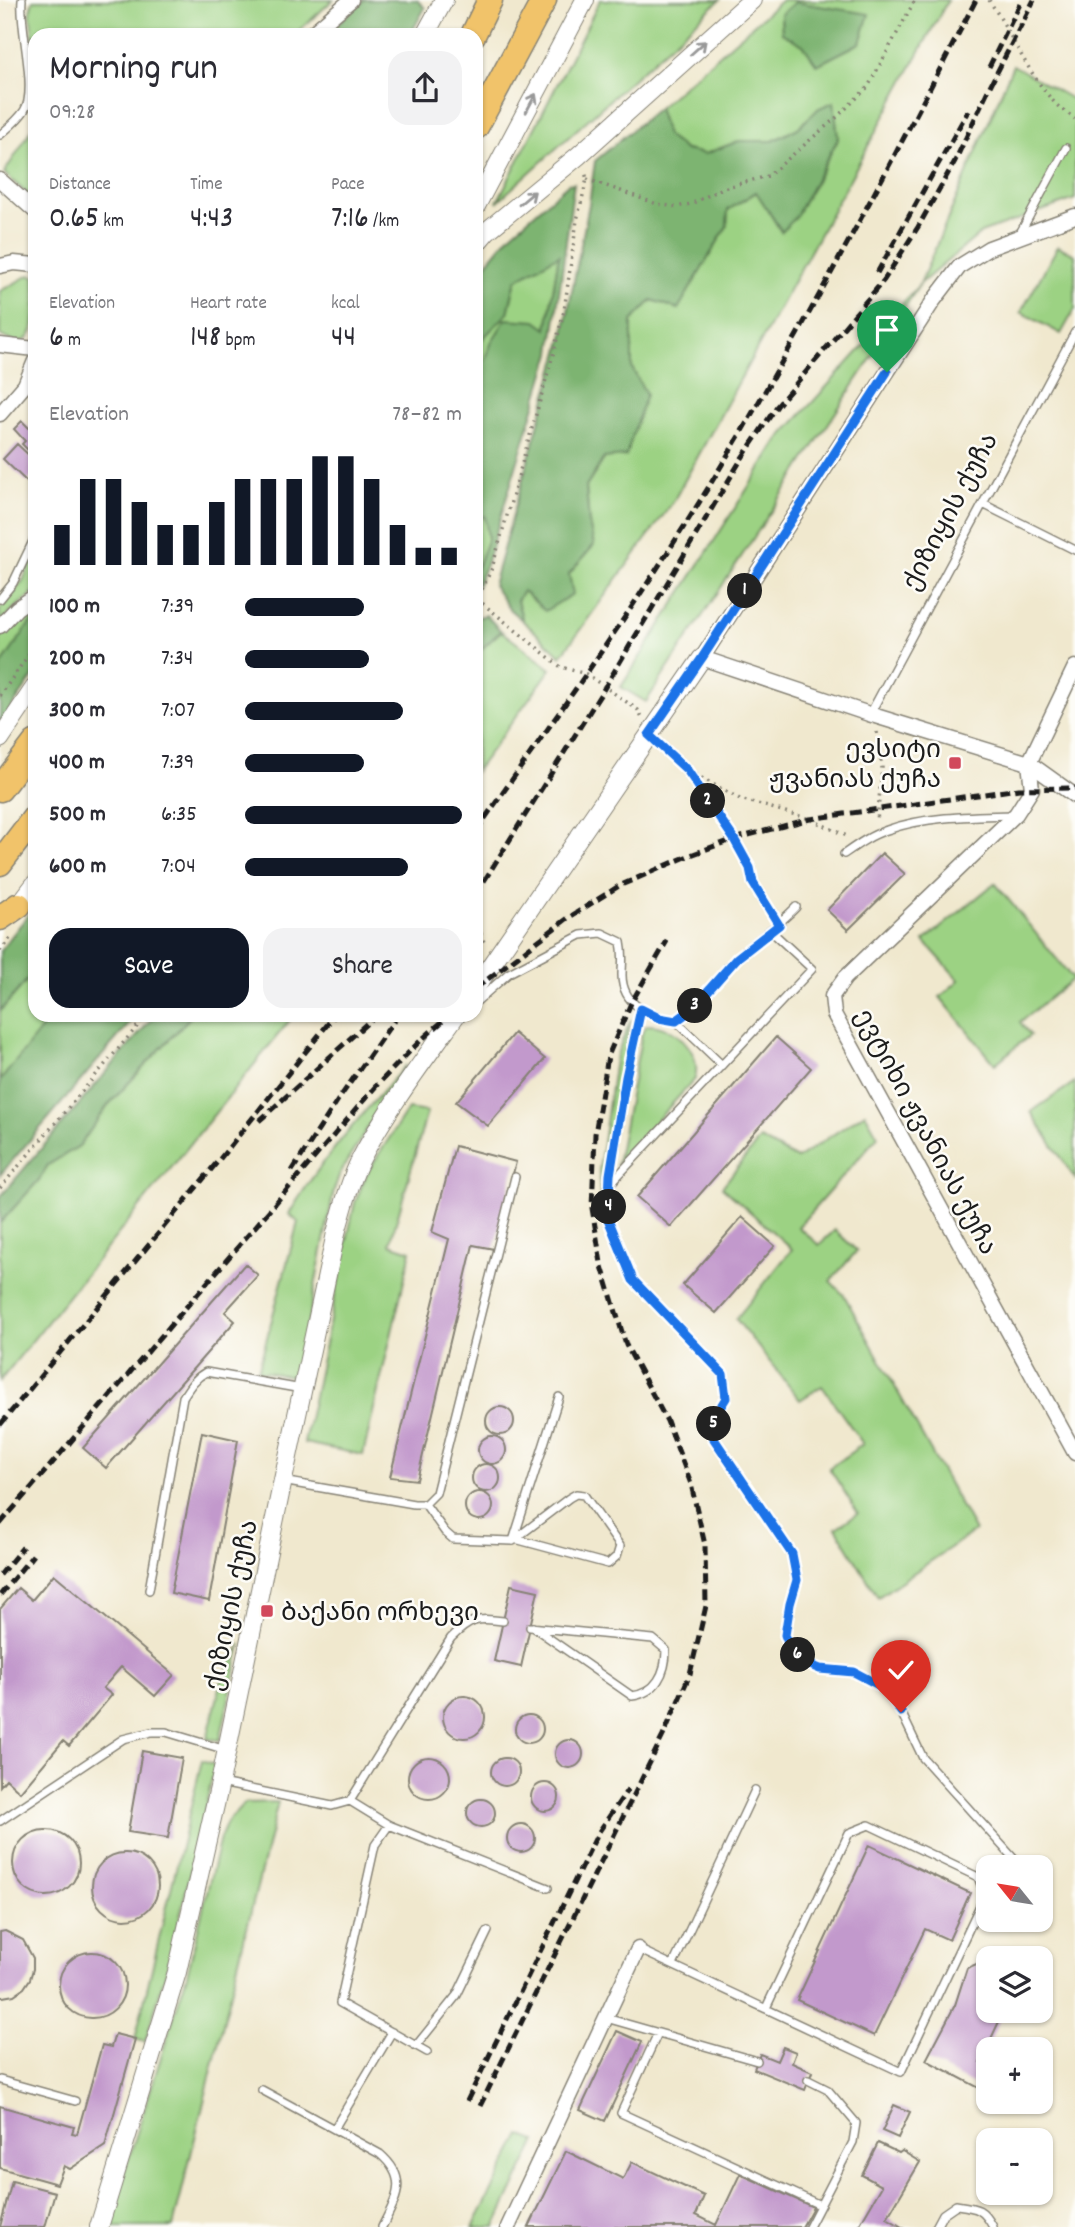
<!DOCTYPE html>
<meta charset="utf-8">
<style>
:root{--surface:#fff;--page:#f2f2f3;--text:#2b2b33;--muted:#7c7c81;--accent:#111827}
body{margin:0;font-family:Dekko,"Noto Sans Georgian",sans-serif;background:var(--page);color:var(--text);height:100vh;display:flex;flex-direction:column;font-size:26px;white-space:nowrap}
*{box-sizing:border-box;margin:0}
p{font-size:23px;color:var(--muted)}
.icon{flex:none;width:38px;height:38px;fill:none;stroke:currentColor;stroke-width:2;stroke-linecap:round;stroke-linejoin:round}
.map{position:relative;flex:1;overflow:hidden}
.side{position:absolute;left:28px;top:28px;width:455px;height:994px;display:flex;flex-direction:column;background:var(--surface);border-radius:21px;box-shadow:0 2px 5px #0004}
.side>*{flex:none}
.needle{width:46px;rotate:300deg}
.fabs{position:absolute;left:976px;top:1855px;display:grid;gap:14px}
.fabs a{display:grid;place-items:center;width:77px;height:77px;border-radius:14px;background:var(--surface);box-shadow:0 2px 5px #0004;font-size:35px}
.pin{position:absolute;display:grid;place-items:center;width:60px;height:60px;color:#fff;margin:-72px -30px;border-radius:50% 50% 50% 0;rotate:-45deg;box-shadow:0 0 7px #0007}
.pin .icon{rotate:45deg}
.km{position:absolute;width:35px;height:35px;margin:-18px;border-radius:50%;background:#222;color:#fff;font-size:19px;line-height:35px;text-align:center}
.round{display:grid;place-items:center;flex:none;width:74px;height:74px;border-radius:21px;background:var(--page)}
.summary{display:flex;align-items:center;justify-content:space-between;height:119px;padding:0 21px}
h1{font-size:38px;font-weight:600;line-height:52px}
.figures{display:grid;grid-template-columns:repeat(3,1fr);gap:10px;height:119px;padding:7px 21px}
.figures div{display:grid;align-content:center}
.figures b{font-size:30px;font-weight:600}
.figures small{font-size:19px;font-weight:400}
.figures p{font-size:19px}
.chart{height:196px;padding:14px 21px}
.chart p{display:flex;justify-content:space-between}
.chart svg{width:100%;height:126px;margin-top:7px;stroke:var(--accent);stroke-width:6}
.cta{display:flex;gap:14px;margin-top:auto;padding:14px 21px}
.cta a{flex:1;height:80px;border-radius:21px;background:var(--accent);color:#fff;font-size:28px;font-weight:600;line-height:80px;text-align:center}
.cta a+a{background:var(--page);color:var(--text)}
ul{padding:0 21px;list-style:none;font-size:23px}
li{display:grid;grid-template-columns:112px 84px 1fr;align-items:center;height:52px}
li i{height:18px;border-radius:9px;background:var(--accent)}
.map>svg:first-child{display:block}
.green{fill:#9cd283;stroke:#5c7750;stroke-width:2;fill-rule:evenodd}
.forest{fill:#7db471;stroke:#4c6846;stroke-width:2}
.building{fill:#c299cc}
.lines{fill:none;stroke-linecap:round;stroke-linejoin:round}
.service-casing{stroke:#868275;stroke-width:10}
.minor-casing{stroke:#868275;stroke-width:17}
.tertiary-casing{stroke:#868275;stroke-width:20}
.trunk-casing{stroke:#868275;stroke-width:27}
.path{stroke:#868275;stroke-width:3.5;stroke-dasharray:2 5;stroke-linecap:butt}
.service{stroke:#fff;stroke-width:7}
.minor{stroke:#fff;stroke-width:14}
.tertiary{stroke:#fff;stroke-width:18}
.trunk{stroke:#f1c36a;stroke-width:24}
.rail{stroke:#1c1c1c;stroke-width:5;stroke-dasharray:10 5;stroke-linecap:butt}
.oneway{stroke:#999}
.route-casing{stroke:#fff;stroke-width:14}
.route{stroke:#1a73e8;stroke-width:9}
.poi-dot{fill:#d1495b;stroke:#fdfcf7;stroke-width:2.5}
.labels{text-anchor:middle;stroke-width:5;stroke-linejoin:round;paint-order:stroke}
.street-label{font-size:26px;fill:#1c1c1c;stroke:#fdfcf7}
.poi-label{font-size:26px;fill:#1c1c1c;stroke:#fdfcf7;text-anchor:end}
</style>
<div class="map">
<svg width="1075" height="2227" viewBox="0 0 1075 2227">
<rect width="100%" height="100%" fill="#fdfcf7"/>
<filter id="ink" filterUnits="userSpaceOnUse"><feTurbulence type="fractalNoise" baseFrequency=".0143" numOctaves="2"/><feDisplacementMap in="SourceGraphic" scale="14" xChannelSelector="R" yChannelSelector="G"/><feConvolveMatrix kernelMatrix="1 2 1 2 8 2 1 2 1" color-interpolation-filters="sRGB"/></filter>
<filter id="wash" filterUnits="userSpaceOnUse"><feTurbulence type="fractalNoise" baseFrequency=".00686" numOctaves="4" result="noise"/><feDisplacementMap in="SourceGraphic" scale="28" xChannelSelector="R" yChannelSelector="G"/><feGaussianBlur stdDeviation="1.57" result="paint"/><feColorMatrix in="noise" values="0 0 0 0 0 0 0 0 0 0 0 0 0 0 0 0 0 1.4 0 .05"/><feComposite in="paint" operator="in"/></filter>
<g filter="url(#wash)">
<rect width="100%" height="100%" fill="#f0e8ce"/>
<!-- green -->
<path class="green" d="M 33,0 L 333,0 L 294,35 L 35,35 L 35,55 L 30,11 Z
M 600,0 L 720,0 L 497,202 L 587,26 Z
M 782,0 L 948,0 L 673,502 L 561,656 L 523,621 L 517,601 L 523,590 L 536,601 L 569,574 L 594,545 L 589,523 L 586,487 L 646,395 L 632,368 L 631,321 L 652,300 L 678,308 L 727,226 L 728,210 L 757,192 L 781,232 L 811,191 L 838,139 L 834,102 L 819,108 L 798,128 L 773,141 L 739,141 L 705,154 L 685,150 L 667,136 L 658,108 ZM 795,2 L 812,6 L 860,43 L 817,65 L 803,45 L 782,33 L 781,14 Z
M 1013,65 L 1075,101 L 1075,199 L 981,233 L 920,284 L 646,702 L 621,687 L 779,439 L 920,284 Z
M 35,124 L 35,201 L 4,173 Z
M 1058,246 L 1075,255 L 1075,309 L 1061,334 L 1021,312 Z
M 559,254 L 547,330 L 492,341 L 486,360 L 476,366 L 476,345 L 508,313 L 516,280 Z
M 29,275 L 35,277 C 35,301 43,362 0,335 L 0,291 Z
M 485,515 L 488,538 L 476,570 L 476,519 Z
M 35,549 L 35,591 L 0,621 L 0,609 L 23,581 Z
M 35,609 L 35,616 L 0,667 L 0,637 L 8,628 Z
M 501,631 L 551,669 L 476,771 L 476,654 Z
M 995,883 L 1073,979 L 1020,1022 L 1030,1035 L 995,1064 L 940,997 L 959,980 L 924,941 Z
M 35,971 L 35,1015 L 75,1015 L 43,1028 L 0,1081 L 0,1011 Z
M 192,1015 L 294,1015 L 0,1381 L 0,1223 L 39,1180 L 48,1165 L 79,1146 L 109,1104 Z
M 631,1019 L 608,1151 L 601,1221 L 599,1171 L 615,1059 Z
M 647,1025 C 675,1025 702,1050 695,1079 L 617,1164 L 642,1033 Z
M 406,1065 L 340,1173 L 334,1190 L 297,1377 L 258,1371 L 298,1222 L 289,1214 C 321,1159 364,1112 406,1065 Z
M 1075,1082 L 1075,1179 L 1031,1112 Z
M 408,1109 L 427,1112 L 390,1244 L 411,1251 L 363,1455 L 304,1443 L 355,1202 L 368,1171 Z
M 865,1113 L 878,1136 L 798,1227 L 819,1245 L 835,1230 L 857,1251 L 830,1281 L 844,1295 L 975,1531 L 878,1597 L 836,1528 L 858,1513 L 829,1468 L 863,1444 L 822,1386 L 800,1400 L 736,1319 L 792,1249 L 722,1187 L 760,1139 L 797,1159 Z
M 241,1644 L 220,1740 L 207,1739 L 222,1680 Z
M 202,1760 L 215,1765 L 171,1955 L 145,2042 L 135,2039 Z
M 278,1802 L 173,2227 L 107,2227 L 187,1975 L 220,1838 L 227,1822 L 245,1803 Z
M 521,2135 L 536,2141 L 495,2227 L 473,2227 Z"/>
<!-- forest -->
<path class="forest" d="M 364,0 L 417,0 L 425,8 L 410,35 L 325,35 Z
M 795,2 L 869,14 L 860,43 L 817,65 L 803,45 L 782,33 L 781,14 Z
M 834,102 L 838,139 L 795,218 L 782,232 L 756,192 L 728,210 L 727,226 L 678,309 L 652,300 L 632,321 L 632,368 L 646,394 L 626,456 L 604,458 L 586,487 L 589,523 L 594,545 L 569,574 L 573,594 L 545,611 L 523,591 L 517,601 L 523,621 L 509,609 L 493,585 L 563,337 L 589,204 L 595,161 L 658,108 L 667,136 L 685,150 L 705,154 L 739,141 L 773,141 L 798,128 L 819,108 Z
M 574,183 L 551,353 L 486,565 L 476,588 L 476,570 L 488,538 L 485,516 L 476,519 L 476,366 L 486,359 L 492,341 L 506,319 L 536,321 L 547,329 L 559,255 L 516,280 L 508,313 L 476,345 L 476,276 L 510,235 L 568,184 Z
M 486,615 L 501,631 L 476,654 L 476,618 Z
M 35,616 L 35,674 L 0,724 L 0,667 Z
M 35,906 L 35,971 L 0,1011 L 0,951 Z
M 75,1015 L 137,1015 L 0,1175 L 0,1081 L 43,1027 Z
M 155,1015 L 192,1015 L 109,1104 L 79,1146 L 48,1165 L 39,1180 L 0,1223 L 0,1197 Z"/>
<g id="blocks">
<!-- building -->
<path class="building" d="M 22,421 L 33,432 L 35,430 L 35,457 L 22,444 L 25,441 L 14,429 Z
M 17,444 L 35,461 L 35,474 L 27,482 L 3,459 Z
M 882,853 L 905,874 L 848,930 L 827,910 Z
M 514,1033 L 545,1059 L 488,1126 L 456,1102 Z
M 776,1037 L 811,1068 L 671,1227 L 637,1197 Z
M 455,1146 L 516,1162 L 494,1249 L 473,1245 L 417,1480 L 390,1477 L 449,1239 L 432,1232 Z
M 742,1217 L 775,1246 L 716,1313 L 683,1285 Z
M 245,1264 L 258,1275 L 225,1312 L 235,1321 L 106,1468 L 83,1448 Z
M486 1421a14 14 0 1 1 28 0a14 14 0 1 1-28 0Z
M 202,1432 L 238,1440 L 209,1601 L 171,1593 Z
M478 1450a14 14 0 1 1 28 0a14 14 0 1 1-28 0Z
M472 1478a14 14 0 1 1 28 0a14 14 0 1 1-28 0Z
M465 1506a14 14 0 1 1 28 0a14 14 0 1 1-28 0Z
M 54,1574 L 174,1675 L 155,1696 L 121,1667 L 103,1688 L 112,1695 L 69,1746 L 63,1741 L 20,1792 L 6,1779 L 0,1786 L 0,1609 L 18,1588 L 32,1600 Z
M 511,1585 L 538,1591 L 521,1667 L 494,1661 Z
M443 1717a21 21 0 1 1 42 0a21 21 0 1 1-42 0Z
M515 1729a14 14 0 1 1 28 0a14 14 0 1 1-28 0Z
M555 1754a14 14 0 1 1 28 0a14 14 0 1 1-28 0Z
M 142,1751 L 182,1758 L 168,1838 L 128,1832 Z
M408 1778a21 21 0 1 1 42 0a21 21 0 1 1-42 0Z
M491 1772a14 14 0 1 1 28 0a14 14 0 1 1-28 0Z
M531 1797a14 14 0 1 1 28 0a14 14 0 1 1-28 0Z
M467 1813a14 14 0 1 1 28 0a14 14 0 1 1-28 0Z
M507 1838a14 14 0 1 1 28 0a14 14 0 1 1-28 0Z
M13 1863a33 33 0 1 1 66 0a33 33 0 1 1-66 0Z
M 869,1845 L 970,1893 L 949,1940 L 925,1929 L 874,2036 L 797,2000 Z
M92 1886a33 33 0 1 1 66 0a33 33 0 1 1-66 0Z
M 5,1931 L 23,1940 L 33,1958 L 33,1969 L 30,1979 L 24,1988 L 14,1995 L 3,1997 L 0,1997 L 0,1932 Z
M59 1985a33 33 0 1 1 66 0a33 33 0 1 1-66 0Z
M 986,1960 L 989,1961 L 989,2011 L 1004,2011 L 980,2062 L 989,2066 L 989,2077 L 981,2089 L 926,2060 L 955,2005 L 967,1968 Z
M 617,2031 L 642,2042 L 605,2121 L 580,2110 Z
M 115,2034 L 135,2039 L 105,2146 L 70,2169 L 64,2166 L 57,2184 L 0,2168 L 0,2106 L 74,2127 L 72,2133 L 77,2134 L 102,2045 L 111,2047 Z
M 783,2047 L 796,2052 L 792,2063 L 812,2072 L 805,2090 L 754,2069 L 760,2054 L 777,2061 Z
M 894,2105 L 910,2112 L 898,2138 L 882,2131 Z
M 878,2143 L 899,2153 L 902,2151 L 920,2162 L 887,2218 L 902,2227 L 858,2227 L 882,2186 L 862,2175 Z
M 566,2151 L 623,2179 L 632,2162 L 704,2196 L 696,2215 L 716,2225 L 740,2174 L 813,2207 L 802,2227 L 529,2227 Z
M 12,2181 L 55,2192 L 45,2227 L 0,2227 Z"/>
</g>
</g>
<g filter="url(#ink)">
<use href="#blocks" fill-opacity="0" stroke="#868275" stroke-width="2"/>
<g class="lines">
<!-- service casing -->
<g class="service-casing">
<path id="service" d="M 0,135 C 8,128 18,120 24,111 C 38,91 19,28 22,0
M 1018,237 L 1066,148
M 983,504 L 1075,550
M 0,599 L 13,583 L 35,537
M 870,714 L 1075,332
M 844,854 C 857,845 871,835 887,830 C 927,816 972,816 1014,815
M 476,1002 L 509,973 L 581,935 L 602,933 L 621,942 C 624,956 622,962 622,975 C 622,1005 650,1017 676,1021 C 701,1004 715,978 737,958 C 756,940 778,926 796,907
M 641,1009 L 626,1077 L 610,1175 L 608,1219 L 633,1280 L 723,1374 L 726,1398 L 715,1416 L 714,1439 L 792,1554 L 797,1580 L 790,1604 L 785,1635 L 790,1649 L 808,1664 L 820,1669 L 854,1672 L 886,1689 L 901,1712 L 923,1758 L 1015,1860
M 676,1021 L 722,1065
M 610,1184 L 812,969 L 771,931
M 282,1481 L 414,1504 L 425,1504 L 436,1493 L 515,1177
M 425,1504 L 445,1532 L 453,1539 L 513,1541 L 559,1397
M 513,1541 L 515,1539 L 569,1498 L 576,1494 L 584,1495 L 620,1546 L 617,1556 L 608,1564 L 515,1539
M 149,1590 L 183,1397 C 190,1386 195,1378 206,1372 L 302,1389
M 530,1627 L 653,1639 L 666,1650 C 666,1673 656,1693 632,1696 L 533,1627
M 221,1783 L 332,1806 L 350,1801 L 451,1638 C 470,1619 477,1617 503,1621
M 350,1801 L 389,1825 L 548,1888
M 0,1821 L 123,1739 L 151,1732 L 166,1732 L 226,1750
M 389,1825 L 375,1845 L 340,2003 L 427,2052
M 638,1949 L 901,2072 L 985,1895 L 978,1877 L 869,1825 L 849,1833 L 766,2008
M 673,1965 L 755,1790
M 606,2018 L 757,2061
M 658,2033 L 621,2113 L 820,2205
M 416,2046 L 457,1995 L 488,1931
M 0,2080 L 75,2101
M 808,2080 L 828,2090 L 856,2123 L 853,2142 L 809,2227
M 262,2090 L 380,2154 C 409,2179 397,2197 382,2227
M 334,2129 L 392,2032
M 936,2227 L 943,2214 L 956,2205 C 977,2208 983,2208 993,2227"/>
</g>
<!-- minor casing -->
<g class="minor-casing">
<path id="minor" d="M 310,35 L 351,0
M 0,180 L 35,211
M 1075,216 L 989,248 L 960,266 L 934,300 L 702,658 L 869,714 L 1029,763 L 1075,796
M 0,266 L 14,263 L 35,265
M 0,345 L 35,349
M 0,414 L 25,385 L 35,361
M 0,626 L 17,608 L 35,596
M 1029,763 L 1032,789 L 1016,814 L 845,978 L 832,996 L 834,1014 L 1075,1453
M 1029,763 L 1075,667
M 508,2227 L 638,1949"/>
</g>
<!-- tertiary casing -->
<g class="tertiary-casing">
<path id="tertiary" d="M 425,35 L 444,0
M 476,206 L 585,0
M 476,244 L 487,231 L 578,156 L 752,0
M 0,739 L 35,687
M 13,913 L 35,884
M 476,987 L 702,658
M 99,2227 L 177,1972 L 220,1783 L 280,1494 L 336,1233 C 344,1205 351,1176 365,1151 C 391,1103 425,1059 456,1015"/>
</g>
<!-- trunk casing -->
<g class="trunk-casing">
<path id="trunk" d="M 473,35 L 490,0
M 476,127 L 544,0
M 0,789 L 35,743
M 0,863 L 35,817
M 0,918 L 19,905"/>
</g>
<!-- path -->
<path class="path" d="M 989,0 C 1011,33 1027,72 1054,102 C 1059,108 1068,113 1075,119
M 587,179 L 657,204 L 676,207 L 691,204 L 723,188 L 768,176 L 837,117 L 868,87 L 915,0
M 477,599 L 561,667 L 586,674 L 605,687 L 638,710 L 642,718
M 476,602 L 492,568 L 553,355 L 564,311 L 577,220 L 587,179 L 585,172
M 0,696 L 35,645
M 877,732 L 882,768 L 877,821
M 662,747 L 687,770 L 734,839 L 750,868 L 753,883 L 772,914
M 689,771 L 740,799 L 810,819 L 849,837
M 476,920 L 485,945
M 0,951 L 12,936
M 0,1188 L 147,1015"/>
<!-- service -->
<use href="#service" class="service"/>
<!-- minor -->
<use href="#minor" class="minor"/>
<!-- tertiary -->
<use href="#tertiary" class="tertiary"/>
<!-- trunk -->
<use href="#trunk" class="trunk"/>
<!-- rail -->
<path class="rail" d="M 989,67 L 1022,0
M 877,273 L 968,111
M 476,831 C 555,718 636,606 708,488 C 804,329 890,165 976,0
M 476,894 L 605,687 L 742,458 L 777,406 L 884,280 L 918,227 L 955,161 L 990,86 L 1034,0
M 476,988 L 568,918 L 619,886 L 688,856 L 734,839 L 810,819 L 1019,789 L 1075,788
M 259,1121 L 376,1015
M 292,1171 L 338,1100 L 398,1015
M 0,1425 L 219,1160 L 335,1015
M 0,1524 L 376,1086 L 421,1040 L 450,1015
M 0,1575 L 23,1547
M 0,1595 L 33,1555
M 467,2101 L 598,1833 L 628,1789
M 480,2106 L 663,1736 L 690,1674 L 706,1606 L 705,1545 L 691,1484 L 667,1421 L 626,1345 L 601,1263 L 592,1208 L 595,1134 L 608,1056 L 631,1003 L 667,941"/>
</g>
<!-- one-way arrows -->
<defs><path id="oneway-shaft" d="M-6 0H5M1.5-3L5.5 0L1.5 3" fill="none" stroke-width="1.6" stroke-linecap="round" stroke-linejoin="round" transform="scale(1.75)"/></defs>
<g class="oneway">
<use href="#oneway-shaft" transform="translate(698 48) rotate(-42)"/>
<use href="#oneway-shaft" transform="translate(531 103) rotate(-62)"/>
<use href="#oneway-shaft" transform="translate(527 198) rotate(-40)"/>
</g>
</g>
<g class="lines" filter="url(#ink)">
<!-- route casing -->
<g class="route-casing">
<path id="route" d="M 887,372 L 702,658 L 649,735 L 687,770 L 734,839 L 750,868 L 753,883 L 779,925 L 737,958 L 691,1010 L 676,1021 L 659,1018 L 641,1009 L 626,1077 L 610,1175 L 608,1219 L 633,1280 L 723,1374 L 726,1398 L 715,1416 L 714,1439 L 792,1554 L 797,1580 L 790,1604 L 785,1635 L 790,1648 L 808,1664 L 820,1669 L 854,1672 L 871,1681 L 886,1689 L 901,1712"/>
</g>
<!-- route -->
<use href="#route" class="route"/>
</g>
<!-- markers -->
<g class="poi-dot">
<rect x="948" y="756" width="14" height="14" rx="3.5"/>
<rect x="260" y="1604" width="14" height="14" rx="3.5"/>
</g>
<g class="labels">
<!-- street labels -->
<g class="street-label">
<text transform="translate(949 511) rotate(-62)" y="9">ქიზიყის ქუჩა</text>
<text transform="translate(927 1131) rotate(62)" y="9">ევტიხი ჟვანიას ქუჩა</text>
<text transform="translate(230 1605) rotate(-78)" y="9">ქიზიყის ქუჩა</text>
</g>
<!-- poi labels -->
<g class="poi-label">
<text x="941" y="757">ევსიტი<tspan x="941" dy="30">ჟვანიას ქუჩა</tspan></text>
<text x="281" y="1620" text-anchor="start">ბაქანი ორხევი</text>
</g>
</g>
</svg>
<div class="fabs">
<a><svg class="needle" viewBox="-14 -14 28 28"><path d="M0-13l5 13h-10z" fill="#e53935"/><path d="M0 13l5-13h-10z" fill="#7c7c81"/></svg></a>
<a><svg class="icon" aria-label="layers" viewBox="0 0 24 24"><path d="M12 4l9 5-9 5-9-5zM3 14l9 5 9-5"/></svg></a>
<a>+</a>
<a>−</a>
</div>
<div class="pin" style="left:887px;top:372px;background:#1e9e55"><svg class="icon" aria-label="arrive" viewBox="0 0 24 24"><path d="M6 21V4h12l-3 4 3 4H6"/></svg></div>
<div class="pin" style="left:901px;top:1712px;background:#d93025"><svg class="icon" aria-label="check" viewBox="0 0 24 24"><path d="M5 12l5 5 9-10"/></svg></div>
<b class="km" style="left:745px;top:591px">1</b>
<b class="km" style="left:708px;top:801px">2</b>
<b class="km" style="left:695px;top:1006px">3</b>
<b class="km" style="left:609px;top:1207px">4</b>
<b class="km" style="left:714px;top:1424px">5</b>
<b class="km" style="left:798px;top:1655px">6</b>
<section class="side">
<div class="summary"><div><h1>Morning run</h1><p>09:28</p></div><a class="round"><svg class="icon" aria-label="share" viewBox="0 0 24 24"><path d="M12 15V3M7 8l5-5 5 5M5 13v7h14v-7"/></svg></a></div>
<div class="figures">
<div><p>Distance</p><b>0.65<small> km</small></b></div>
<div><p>Time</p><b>4:43</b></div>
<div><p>Pace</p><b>7:16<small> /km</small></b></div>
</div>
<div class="figures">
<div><p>Elevation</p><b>6<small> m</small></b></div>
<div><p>Heart rate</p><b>148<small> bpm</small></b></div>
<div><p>kcal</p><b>44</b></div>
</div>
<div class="chart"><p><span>Elevation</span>78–82 m</p>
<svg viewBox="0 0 160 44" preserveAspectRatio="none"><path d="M5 44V30M15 44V14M25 44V14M35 44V22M45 44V30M55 44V30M65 44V22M75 44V14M85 44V14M95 44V14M105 44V6M115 44V6M125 44V14M135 44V30M145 44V38M155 44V38"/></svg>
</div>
<ul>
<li><b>100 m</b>7:39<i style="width:55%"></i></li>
<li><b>200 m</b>7:34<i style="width:57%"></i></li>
<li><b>300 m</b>7:07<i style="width:73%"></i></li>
<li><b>400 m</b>7:39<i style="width:55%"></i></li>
<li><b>500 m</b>6:35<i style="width:100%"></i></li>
<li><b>600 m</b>7:04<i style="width:75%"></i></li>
</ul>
<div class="cta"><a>Save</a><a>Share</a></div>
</section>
</div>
